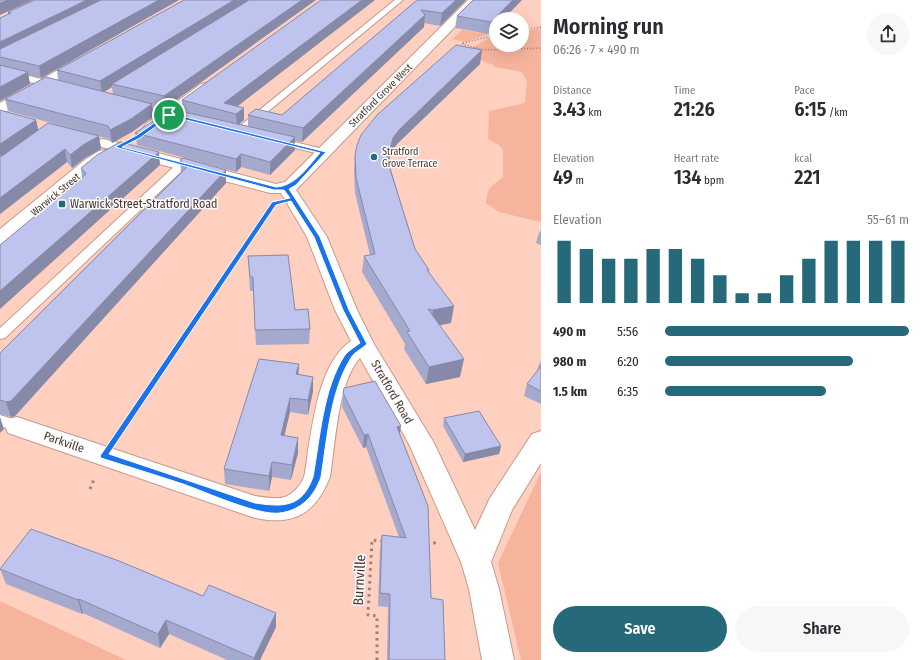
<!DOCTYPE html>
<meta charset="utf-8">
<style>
:root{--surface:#fff;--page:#f7f7f7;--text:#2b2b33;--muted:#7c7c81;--accent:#26697b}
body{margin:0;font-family:"Fira Sans Condensed",sans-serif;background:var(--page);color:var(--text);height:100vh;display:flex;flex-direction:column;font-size:15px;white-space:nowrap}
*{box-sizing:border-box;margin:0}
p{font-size:13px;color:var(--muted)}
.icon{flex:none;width:22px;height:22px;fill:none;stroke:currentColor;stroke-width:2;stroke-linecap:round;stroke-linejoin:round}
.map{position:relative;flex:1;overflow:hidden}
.panel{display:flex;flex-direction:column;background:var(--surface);width:380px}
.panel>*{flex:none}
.buttons{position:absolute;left:489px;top:12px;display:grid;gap:8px}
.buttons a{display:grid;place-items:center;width:40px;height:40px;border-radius:50%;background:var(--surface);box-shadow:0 4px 16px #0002;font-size:20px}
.pin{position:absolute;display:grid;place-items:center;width:34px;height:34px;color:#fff;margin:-17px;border:2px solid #fff;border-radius:50%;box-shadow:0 1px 4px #0007}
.round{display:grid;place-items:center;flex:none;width:42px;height:42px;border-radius:21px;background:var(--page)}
.head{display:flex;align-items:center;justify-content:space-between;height:68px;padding:0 12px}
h1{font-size:22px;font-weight:600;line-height:30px}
.metrics{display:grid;grid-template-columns:repeat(3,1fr);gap:6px;height:68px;padding:4px 12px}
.metrics div{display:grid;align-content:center}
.metrics b{font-size:20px;font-weight:600}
.metrics small{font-size:11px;font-weight:400}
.metrics p{font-size:11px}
.chart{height:112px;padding:8px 12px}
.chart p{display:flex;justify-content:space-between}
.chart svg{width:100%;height:72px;margin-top:4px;stroke:var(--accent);stroke-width:6}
.primary-button{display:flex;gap:8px;margin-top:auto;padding:8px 12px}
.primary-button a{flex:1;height:46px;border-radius:24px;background:var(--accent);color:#fff;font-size:16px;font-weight:600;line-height:46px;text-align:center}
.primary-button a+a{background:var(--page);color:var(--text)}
ul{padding:0 12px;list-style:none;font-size:13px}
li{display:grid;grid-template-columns:64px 48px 1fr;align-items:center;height:30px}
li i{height:10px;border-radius:5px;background:var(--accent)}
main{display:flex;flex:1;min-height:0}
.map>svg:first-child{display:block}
.green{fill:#f7b49d}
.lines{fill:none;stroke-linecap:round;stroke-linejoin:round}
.service-casing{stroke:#c79a8b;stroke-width:2}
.pedestrian-casing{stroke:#c79a8b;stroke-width:2}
.minor-casing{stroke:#c79a8b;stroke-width:2}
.path-far3{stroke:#9f7f74;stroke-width:1.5;stroke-dasharray:1 2;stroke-linecap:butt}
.path-far2{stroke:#9f7f74;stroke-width:2;stroke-dasharray:1.5 2.5;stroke-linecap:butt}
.path-far1{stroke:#9f7f74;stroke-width:2.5;stroke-dasharray:2 3;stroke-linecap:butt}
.path{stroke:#9f7f74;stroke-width:3;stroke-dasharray:2.5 4;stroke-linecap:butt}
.service{fill:#fff;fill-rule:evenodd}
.pedestrian{fill:#fff;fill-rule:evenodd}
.minor{fill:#fff;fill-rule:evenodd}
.wall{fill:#a4a9cd;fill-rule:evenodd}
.shaded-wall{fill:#8689a7}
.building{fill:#bfc4ee;stroke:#8689a7}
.route{fill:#1a73e8;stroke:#fff;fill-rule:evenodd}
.poi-dot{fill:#26697b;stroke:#fcfcfc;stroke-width:1.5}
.labels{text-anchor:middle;stroke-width:3;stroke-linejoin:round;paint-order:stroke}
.far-street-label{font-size:10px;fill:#4a3731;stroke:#fcfcfc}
.far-poi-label{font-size:10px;fill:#4a3731;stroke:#fcfcfc;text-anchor:start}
.poi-label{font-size:12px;fill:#4a3731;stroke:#fcfcfc;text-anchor:start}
.street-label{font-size:12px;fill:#4a3731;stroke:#fcfcfc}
.near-street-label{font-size:14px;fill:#4a3731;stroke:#fcfcfc}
</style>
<main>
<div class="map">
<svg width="541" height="660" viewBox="0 0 541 660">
<rect width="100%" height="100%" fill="#ffcfbf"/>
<!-- green -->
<path class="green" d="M 541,28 L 541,222 L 499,212 L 486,203 C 488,186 490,188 503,177 L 503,150 L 499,145 L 488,139 L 489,111 L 525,103 L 527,81 L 522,72 L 495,67 L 493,65 L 463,53 L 489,38 L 496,37 L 496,45 L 522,45 L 522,32 Z
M 462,30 L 489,34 L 465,42 L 452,39 Z
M 541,472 L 541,660 L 521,660 L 498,563 Z
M 0,601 L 126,660 L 0,660 Z"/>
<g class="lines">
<!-- service casing -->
<g class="service-casing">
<path id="service" d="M 395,0 L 403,0 L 242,133 L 236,133 L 234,131 L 236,129 Z
M 0,69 L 58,83 L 59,85 L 55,88 L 0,75 Z
M 278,138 L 327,150 L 329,152 L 324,155 L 275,143 L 273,141 Z
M 183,161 L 187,162 L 188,164 L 187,166 L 5,338 L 0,339 L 0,328 L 179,162 Z
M 0,415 L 22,422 L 24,426 L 22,430 L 17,431 L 0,426 Z"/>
</g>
<!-- pedestrian casing -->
<g class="pedestrian-casing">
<path id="pedestrian" d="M 155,107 L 191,116 L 193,119 L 191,122 L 186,123 L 150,114 L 148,111 L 150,108 Z
M 103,139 L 123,144 L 125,147 L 123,150 L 118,151 L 98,146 L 96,143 L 98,140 Z"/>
</g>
<!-- minor casing -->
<g class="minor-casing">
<path id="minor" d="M 468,0 L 481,0 L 296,190 L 327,237 L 357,310 L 374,344 L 434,443 L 475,530 L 490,498 L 532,434 L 541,431 L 541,463 L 512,510 L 491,562 L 499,589 L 514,660 L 482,660 L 469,589 L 461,562 L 409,444 L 360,358 C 338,381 335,446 330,477 C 315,514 294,526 255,518 L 8,433 L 5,426 L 8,419 L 17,417 L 255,496 C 264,497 276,500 285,497 C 293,494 301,485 304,477 C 306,469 307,459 308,450 C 314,417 320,362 351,341 L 335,310 L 307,237 L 281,193 L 270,193 L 125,155 L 123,151 L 125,147 L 131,146 L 276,184 L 285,182 Z
M 84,57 L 89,58 L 91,61 L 89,64 L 5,112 L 0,114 L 0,103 L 79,58 Z
M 206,83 L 211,84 L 213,87 L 211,90 L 158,130 L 152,132 L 146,130 L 144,127 L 146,124 L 201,84 Z
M 105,150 L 111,151 L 113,155 L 111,159 L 98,167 L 7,243 L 0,245 L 0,229 L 86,159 L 99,151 Z"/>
</g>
<!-- path-far3 -->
<path class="path-far3" d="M 522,30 L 541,27
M 463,43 L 496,35
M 462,44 L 484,50 L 541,48"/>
<!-- path-far2 -->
<path class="path-far2" d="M 242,251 L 272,206"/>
<!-- path-far1 -->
<path class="path-far1" d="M 120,430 L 243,250"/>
<!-- path -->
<path class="path" d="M 116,437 L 121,429
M 90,489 L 95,477
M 427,545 L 438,542
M 377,660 L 377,616 L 368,615 L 372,540 L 383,541"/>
<!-- service -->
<use href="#service" class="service"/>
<!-- pedestrian -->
<use href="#pedestrian" class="pedestrian"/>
<!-- minor -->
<use href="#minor" class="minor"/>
</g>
<!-- wall -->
<path class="wall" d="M 35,0 L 179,0 L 41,78 L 28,75 L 30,84 L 0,101 L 0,18 L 8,14 L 8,12 Z
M 184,0 L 165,108 L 152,105 L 154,116 L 132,132 L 112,143 L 109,139 L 8,111 L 5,99 L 58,80 L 57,70 ZM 112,87 L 113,94 L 104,92 Z
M 417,0 L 466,0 L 440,26 L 424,23 L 424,27 L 302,142 L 295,141 L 295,150 L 270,175 L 241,167 L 236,172 L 137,145 L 135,133 L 183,111 L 182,100 L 237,106 L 244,120 L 239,124 L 248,126 L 248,115 L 282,115 Z
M 522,0 L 503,19 L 496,19 L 496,27 L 489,34 L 455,28 L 457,16 Z
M 482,50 L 480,64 L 397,144 L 391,153 L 389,163 L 415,249 L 429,272 L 451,323 L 440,325 L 460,377 L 426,384 L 404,349 L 405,344 L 362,272 L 364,256 L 370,255 L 355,193 L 354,170 L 355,155 Z
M 0,110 L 36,120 L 38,130 L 99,136 L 101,149 L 85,158 L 72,168 L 67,162 L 0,214 Z
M 180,160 L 226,183 L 15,416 L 11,417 L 0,414 L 0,353 L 181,172 Z
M 160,165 L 82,177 L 81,168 Z
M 541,230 L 541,245 L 536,243 L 539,233 Z
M 248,256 L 295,310 L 310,329 L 309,344 L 256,345 L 253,291 L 250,291 Z
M 541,362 L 541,404 L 524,396 L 527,384 L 537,371 L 539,364 Z
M 299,364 L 298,375 L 313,377 L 313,391 L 308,415 L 290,412 L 284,436 L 298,438 L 298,453 L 291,480 L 272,477 L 269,491 L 225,484 L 224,469 Z
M 343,393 L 400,434 L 431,598 L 445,660 L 387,660 L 388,607 L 378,606 L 380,548 L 382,535 L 399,537 L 366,447 L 363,448 L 342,407 Z
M 444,418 L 501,446 L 499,454 L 463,462 L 443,426 Z
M 0,569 L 203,596 L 276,613 L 276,627 L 260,660 L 227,660 L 169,634 L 160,648 L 83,613 L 82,614 L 6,584 Z"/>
<!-- shaded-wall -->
<path class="shaded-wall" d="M 8,0 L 33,0 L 0,15 L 0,3 Z
M 87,0 L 110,0 L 0,55 L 0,42 Z
M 159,0 L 179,0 L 41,78 L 39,66 Z
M 234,0 L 252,0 L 112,84 L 112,87 L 102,93 L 100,81 Z
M 302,0 L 316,0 L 165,108 L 164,96 Z
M 362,0 L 375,0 L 230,112 L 224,103 Z
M 456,0 L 466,0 L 440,26 L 442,13 Z
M 513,0 L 522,0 L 503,19 L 496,19 L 496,27 L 489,34 L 491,22 Z
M 425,15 L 424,27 L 302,142 L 303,128 Z
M 482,50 L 480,64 L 397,144 L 391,153 L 386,172 L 388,157 L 393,138 L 399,130 Z
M 28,72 L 30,84 L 0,101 L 0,87 Z
M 152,104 L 154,116 L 132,132 L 112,143 L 110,130 Z
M 244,108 L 244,120 L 237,126 L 236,114 Z
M 36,120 L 39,133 L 0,159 L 0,144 Z
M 99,136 L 101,149 L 85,158 L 72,168 L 70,155 L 83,145 Z
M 295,137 L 295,150 L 270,175 L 270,162 Z
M 65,149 L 67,162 L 0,214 L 0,198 Z
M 159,152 L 160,165 L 0,309 L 0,291 Z
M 241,154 L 241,167 L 236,172 L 236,159 Z
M 226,170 L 226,183 L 15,416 L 11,417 L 6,402 Z
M 454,306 L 451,323 L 430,327 L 433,310 Z
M 464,359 L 460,377 L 426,384 L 429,367 Z
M 299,364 L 298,379 L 296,374 Z
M 313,377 L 313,391 L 308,415 L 308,400 Z
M 290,398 L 290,412 L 281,450 L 281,435 Z
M 0,417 L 4,429 L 0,433 Z
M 401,426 L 399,439 L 397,427 Z
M 368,434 L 366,447 L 363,448 L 364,435 Z
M 298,438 L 298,453 L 291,480 L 292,465 Z
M 501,446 L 499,454 L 463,462 L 465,454 Z
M 272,462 L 272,477 L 269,491 L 269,476 Z
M 79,599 L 83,613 L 82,614 L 78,600 Z
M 276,613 L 276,627 L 260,660 L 254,660 L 254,658 Z
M 166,620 L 169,634 L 160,648 L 158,634 Z"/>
<!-- building -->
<path class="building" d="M 0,0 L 8,0 L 0,3 Z
M 35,0 L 87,0 L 0,42 L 0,18 L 11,13 L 8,12 Z
M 101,0 L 159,0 L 39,66 L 0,57 L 0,49 Z
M 184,0 L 234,0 L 100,81 L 57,70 Z
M 249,0 L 302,0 L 164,96 L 112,84 Z
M 321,0 L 362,0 L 224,103 L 244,108 L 236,114 L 182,100 Z
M 417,0 L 456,0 L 442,13 L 421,10 L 425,15 L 303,128 L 248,115 L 256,109 L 282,115 Z
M 473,0 L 513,0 L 491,22 L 457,16 Z
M 456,45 L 482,50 L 399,130 L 393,138 L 388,157 L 389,166 L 415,249 L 429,270 L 427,270 L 454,306 L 433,310 L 428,309 L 464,359 L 429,367 L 407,332 L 410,331 L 364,256 L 375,254 L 356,178 L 355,155 L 357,145 L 361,135 L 377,115 Z
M 0,65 L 28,72 L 0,87 Z
M 46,77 L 152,104 L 131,119 L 110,130 L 108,126 L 5,99 Z
M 171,109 L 295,137 L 270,162 L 241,154 L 236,159 L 135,133 Z
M 0,110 L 36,120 L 0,144 Z
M 48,123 L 99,136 L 83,145 L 70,155 L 65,149 L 0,198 L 0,156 L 2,156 Z
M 120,142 L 159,152 L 0,291 L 0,245 L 86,174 L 81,168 L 97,155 Z
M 183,158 L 226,170 L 11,401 L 6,402 L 0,400 L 0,353 L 187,167 L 180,160 Z
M 288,255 L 295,310 L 308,309 L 310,329 L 255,330 L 253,277 L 250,277 L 248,256 Z
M 259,359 L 299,364 L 296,374 L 313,377 L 308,400 L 290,398 L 281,435 L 298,438 L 292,465 L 272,462 L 269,476 L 224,469 Z
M 541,366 L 541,391 L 527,384 Z
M 375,381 L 401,426 L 397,427 L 428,506 L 431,598 L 443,600 L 445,660 L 389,660 L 390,594 L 380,593 L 382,535 L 406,538 L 368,434 L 364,435 L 343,393 L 344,388 Z
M 479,411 L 501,446 L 465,454 L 444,418 Z
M 31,529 L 119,561 L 203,596 L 209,585 L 276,613 L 254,658 L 166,620 L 158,634 L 79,599 L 78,600 L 0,569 Z"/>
<!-- route -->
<path class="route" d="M 169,113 L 326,152 L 296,185 L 289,189 L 320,237 L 349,310 L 367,344 C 362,349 354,352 351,358 C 330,391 327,440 321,477 C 314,497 301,510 280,513 C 258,516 206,492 183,484 C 156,475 129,467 101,458 L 100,456 L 272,202 L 290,198 L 284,190 L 274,190 L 115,147 L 137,135 ZM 170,116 L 320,153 C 308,166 296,186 276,187 L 122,147 L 140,138 ZM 291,201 L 314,237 L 343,310 L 360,343 C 355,347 349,350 345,355 C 323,388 320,439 313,477 C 302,508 283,507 255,503 L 109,454 L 276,205 Z"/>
<!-- markers -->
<g class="poi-dot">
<circle cx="374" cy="157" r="4"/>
<rect x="58" y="200" width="8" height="8" rx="2"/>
</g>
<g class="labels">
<!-- far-street labels -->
<g class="far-street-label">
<text transform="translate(380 95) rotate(-45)" y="4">Stratford Grove West</text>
<text transform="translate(55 194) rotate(-40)" y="4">Warwick Street</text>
</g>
<!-- far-poi labels -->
<g class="far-poi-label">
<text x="382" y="155">Stratford<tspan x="382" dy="12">Grove Terrace</tspan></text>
</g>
<!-- poi labels -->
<g class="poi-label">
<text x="70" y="208">Warwick Street-Stratford Road</text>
</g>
<!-- street labels -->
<g class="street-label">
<text transform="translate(392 392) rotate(60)" y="4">Stratford Road</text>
<text transform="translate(64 442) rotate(19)" y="4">Parkville</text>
</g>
<!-- near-street labels -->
<g class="near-street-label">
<text transform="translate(359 580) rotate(-87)" y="5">Burnville</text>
</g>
</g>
</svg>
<div class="buttons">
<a><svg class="icon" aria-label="layers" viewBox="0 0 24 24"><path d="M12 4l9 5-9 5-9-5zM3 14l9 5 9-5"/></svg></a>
</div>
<div class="pin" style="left:169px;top:115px;background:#1e9e55"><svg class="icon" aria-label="arrive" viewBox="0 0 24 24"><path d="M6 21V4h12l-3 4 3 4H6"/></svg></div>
</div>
<section class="panel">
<div class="head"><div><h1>Morning run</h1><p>06:26 · 7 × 490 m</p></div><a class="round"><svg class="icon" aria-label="share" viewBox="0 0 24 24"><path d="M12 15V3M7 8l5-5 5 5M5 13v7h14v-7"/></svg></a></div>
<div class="metrics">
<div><p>Distance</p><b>3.43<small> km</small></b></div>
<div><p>Time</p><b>21:26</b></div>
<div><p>Pace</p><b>6:15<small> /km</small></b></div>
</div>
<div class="metrics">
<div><p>Elevation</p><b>49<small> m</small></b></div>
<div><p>Heart rate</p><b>134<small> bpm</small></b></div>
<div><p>kcal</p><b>221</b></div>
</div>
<div class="chart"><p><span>Elevation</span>55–61 m</p>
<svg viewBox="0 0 160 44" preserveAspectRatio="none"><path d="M5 44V6M15 44V11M25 44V17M35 44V17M45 44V11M55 44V11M65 44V17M75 44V27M85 44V38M95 44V38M105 44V27M115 44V17M125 44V6M135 44V6M145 44V6M155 44V6"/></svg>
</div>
<ul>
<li><b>490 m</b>5:56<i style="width:100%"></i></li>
<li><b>980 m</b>6:20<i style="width:77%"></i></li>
<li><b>1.5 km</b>6:35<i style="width:66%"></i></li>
</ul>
<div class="primary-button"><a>Save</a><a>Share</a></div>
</section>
</main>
